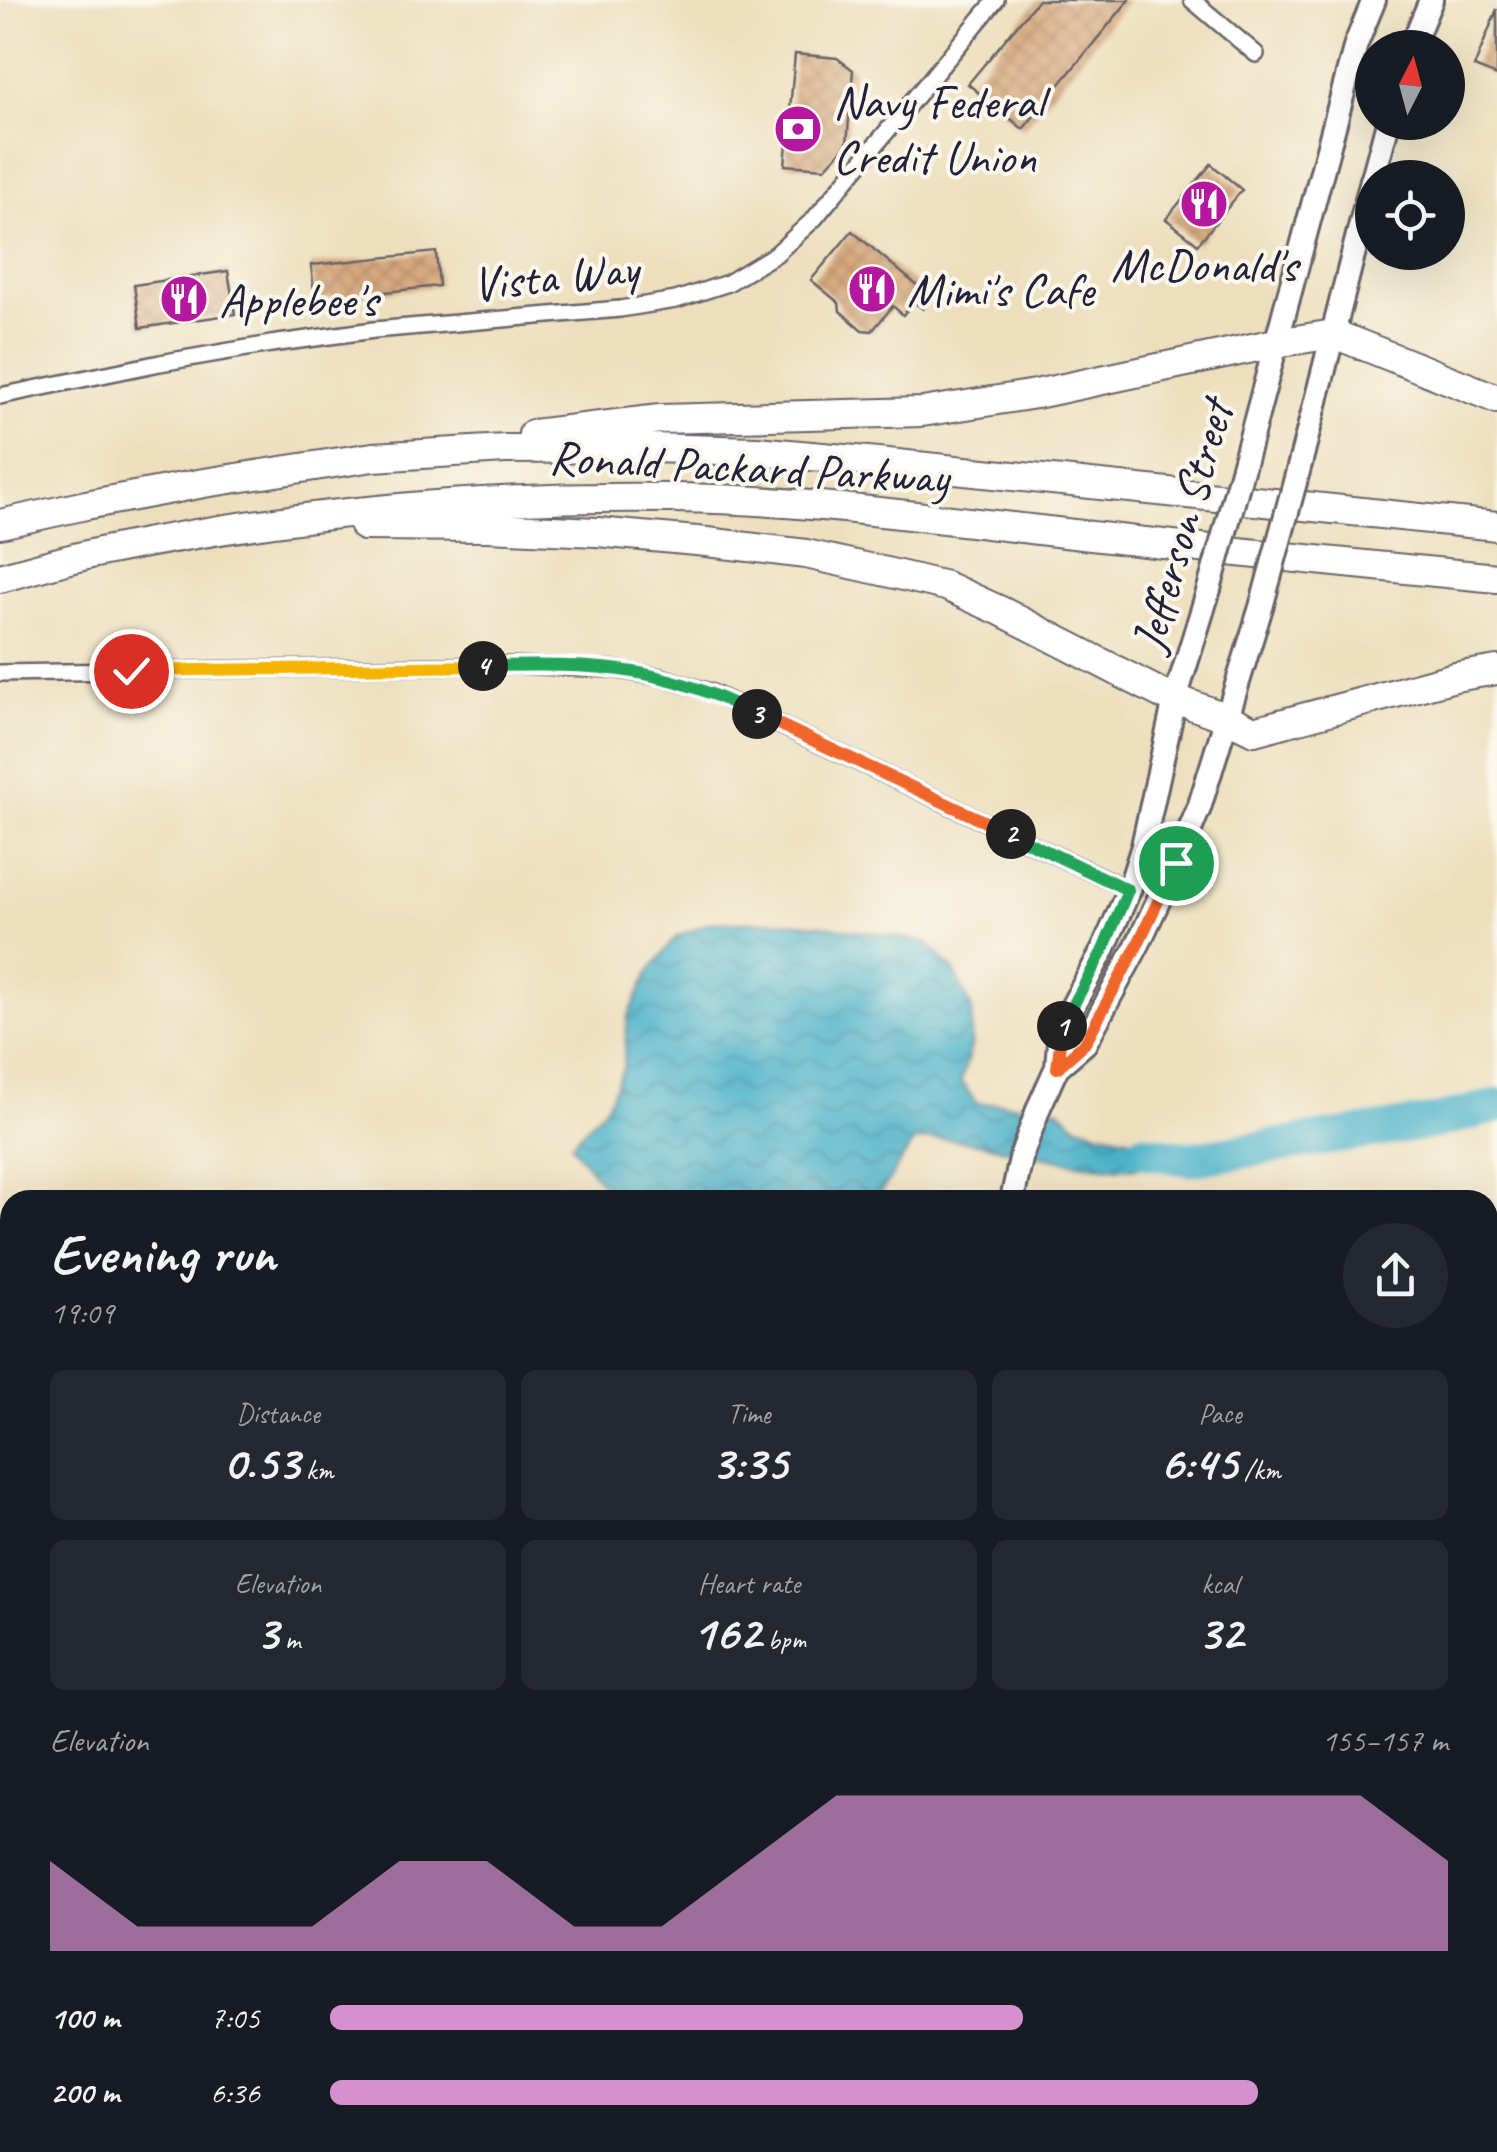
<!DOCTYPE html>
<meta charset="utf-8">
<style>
:root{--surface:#171b24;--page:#242831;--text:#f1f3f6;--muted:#9ea1a6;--accent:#d690ce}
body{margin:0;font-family:Caveat,sans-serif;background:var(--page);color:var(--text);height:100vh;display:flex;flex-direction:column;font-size:38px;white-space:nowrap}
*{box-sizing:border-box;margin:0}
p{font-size:32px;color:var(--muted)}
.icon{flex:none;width:55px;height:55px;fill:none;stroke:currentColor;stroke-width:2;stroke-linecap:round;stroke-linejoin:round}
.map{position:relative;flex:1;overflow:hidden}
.sheet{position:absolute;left:0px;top:1190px;width:1498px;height:962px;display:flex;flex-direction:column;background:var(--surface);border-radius:30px 30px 0 0;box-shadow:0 10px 40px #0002}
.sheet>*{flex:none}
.needle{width:65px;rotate:6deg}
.controls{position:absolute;left:1355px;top:30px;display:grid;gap:20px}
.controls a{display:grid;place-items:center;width:110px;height:110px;border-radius:50%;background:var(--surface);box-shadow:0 10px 40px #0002;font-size:50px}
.pin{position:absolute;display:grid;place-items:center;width:85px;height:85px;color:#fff;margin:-42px;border:5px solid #fff;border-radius:50%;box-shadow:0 2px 10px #0007}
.km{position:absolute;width:50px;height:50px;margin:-25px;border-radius:50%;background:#222;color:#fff;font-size:28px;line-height:50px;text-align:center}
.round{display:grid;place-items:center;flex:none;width:105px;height:105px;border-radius:52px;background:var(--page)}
.headline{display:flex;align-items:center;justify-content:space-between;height:170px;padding:0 50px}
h1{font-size:55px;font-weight:600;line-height:75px}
.figures{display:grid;grid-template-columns:repeat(3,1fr);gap:15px;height:170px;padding:10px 50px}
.figures div{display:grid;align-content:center;border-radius:15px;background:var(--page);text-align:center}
.figures b{font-size:50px;font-weight:600}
.figures small{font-size:28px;font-weight:400}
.figures p{font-size:28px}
.chart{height:280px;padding:20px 50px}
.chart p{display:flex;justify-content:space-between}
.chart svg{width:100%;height:180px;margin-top:10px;fill:var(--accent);opacity:.7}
ul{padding:0 50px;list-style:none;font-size:32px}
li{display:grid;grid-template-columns:160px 120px 1fr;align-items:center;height:75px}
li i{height:25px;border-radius:12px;background:var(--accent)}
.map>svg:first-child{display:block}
.forest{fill:url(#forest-firs);stroke:#446b5c;stroke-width:2.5}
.water{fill:url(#water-waves);stroke:#366a82;stroke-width:2.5}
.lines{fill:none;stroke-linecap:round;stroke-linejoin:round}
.river{stroke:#4ab1c9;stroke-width:35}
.building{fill:url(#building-cross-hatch)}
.minor-casing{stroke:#696468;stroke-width:20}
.secondary-casing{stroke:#696468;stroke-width:28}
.motorway-casing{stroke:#696468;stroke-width:32}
.minor{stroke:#fff;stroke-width:15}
.secondary{stroke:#fff;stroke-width:22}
.motorway{stroke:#fff;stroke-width:28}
.secondary-bridge-casing{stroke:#696468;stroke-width:28;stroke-linecap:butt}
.secondary-bridge{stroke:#fff;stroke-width:22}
.split-1-casing{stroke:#fff;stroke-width:20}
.split-2-casing{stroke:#fff;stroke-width:20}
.split-3-casing{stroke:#fff;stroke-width:20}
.split-4-casing{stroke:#fff;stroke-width:20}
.split-5-casing{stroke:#fff;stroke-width:20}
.split-6-casing{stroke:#fff;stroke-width:20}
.split-1{stroke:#f0652b;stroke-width:12}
.split-2{stroke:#22a559;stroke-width:12}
.split-3{stroke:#f0652b;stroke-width:12}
.split-4{stroke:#22a559;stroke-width:12}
.split-5{stroke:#f5b400;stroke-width:12}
.split-6{stroke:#f5b400;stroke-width:12}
.labels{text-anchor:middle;stroke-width:8;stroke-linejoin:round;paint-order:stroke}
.poi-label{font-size:48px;fill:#22223b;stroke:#fbf7ec;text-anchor:start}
.street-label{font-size:48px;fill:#22223b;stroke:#fbf7ec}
</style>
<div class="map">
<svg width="1497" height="2152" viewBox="0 0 1497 2152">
<defs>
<pattern id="forest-firs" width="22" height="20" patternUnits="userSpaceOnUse" patternTransform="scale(2.5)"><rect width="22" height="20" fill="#67b47e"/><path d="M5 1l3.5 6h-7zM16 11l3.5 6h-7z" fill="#549268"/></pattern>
<pattern id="water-waves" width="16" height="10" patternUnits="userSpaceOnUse" patternTransform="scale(2.5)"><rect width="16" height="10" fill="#4ab1c9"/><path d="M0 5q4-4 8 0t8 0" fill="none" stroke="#3d90a4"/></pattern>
<pattern id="building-cross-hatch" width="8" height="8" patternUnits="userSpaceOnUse" patternTransform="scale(2.5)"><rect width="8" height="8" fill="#d6a77b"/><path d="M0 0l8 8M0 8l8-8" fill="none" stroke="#b78f6b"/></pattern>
</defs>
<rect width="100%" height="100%" fill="#fbf7ec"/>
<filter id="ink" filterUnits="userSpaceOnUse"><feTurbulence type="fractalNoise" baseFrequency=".01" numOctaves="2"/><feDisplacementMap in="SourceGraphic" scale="20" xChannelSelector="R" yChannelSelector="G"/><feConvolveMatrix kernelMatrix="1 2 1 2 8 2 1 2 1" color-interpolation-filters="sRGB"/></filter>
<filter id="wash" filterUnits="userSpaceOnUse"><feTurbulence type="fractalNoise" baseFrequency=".0048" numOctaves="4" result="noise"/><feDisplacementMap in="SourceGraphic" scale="40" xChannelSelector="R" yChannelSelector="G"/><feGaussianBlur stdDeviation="2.25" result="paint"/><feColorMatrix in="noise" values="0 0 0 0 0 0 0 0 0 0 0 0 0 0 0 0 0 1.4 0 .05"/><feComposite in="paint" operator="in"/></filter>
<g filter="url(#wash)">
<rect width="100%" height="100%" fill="#eddfbd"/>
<!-- forest -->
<path class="forest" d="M 1488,2036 L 1497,2039 L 1497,2152 L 1074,2152 L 1064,2143 L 1488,2142 Z"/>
<!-- water -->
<path class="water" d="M 772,921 L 824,925 L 926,942 L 953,969 L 972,1010 L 971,1047 L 961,1082 L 977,1104 L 1001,1103 L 1060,1109 L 1075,1124 L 1101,1132 L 1182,1148 L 1190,1159 C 1129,1178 1067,1161 1006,1149 C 975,1142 944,1135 913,1142 L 876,1200 L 614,1200 L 571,1144 L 607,1105 L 623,1068 L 628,1017 L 649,972 L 676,937 L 709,923 Z
M 0,1583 L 10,1583 L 10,1810 L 0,1807 Z"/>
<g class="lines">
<!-- river -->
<path class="river" d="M 1143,1151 L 1190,1159 L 1434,1122 L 1497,1106"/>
</g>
<g id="blocks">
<!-- building -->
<path class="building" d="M 1038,0 L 1129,0 L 1023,129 L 968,84 Z
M 1497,9 L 1497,76 L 1474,67 Z
M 795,54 L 837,58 L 853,70 L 847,144 L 825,168 L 785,165 Z
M 1211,164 L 1242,190 L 1198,244 L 1166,219 Z
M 852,231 L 932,298 L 923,309 L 914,302 L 903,315 L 893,306 L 872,331 L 862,330 L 840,311 L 839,303 L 811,280 Z
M 436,252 L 439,286 L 315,300 L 311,265 Z
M 228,271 L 235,314 L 140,328 L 134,285 Z
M 1488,1281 L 1497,1282 L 1497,1401 L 1488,1400 Z
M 1497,1757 L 1497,1841 L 1488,1836 L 1488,1776 Z
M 1488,1855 L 1492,1858 L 1490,1861 L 1497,1864 L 1497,1945 L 1494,1950 L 1488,1946 Z
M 72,2142 L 98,2142 L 107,2152 L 62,2152 Z"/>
</g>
</g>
<g filter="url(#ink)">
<use href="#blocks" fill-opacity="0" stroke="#696468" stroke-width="2.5"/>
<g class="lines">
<!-- minor casing -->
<g class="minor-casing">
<path id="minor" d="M 1192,0 L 1256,54
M 0,396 L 160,363 L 271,344 L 374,330 L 620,309 L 676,300 L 728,283 L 776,254 L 814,219 L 996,0
M 0,673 L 513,665 L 612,669 L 661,677 L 710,692 L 1129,890"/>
</g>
<!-- secondary casing -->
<g class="secondary-casing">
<path id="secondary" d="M 1411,48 L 1431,0
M 1373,178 L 1388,122
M 1249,445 L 1356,44 L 1374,0
M 1301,460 L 1372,180
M 1057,1067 L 1085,1043 L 1138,944 L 1176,863 L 1199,808 L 1262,604
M 1012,1200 L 1022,1154 L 1039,1107 L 1057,1067 L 1060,1029 L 1103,950 L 1129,890 L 1143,846 L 1175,699 L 1209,589
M 1488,2028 L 1497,2031
M 0,2052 L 10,2047"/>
</g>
<!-- motorway casing -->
<g class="motorway-casing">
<path id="motorway" d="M 533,434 L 660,419 L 922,412 L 1036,394 L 1276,343 L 1334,334 L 1497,399
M 0,524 L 86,505 L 204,483 L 373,457 L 505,449 L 649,448 L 756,451 L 878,462 L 1497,526
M 364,526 L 487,527 L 597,532 L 707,542 L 806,554 L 882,571 L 946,586 L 1001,611 L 1162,694 L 1227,718 L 1254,731 L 1455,677 L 1497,670
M 0,578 C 37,568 73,557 110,550 C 296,512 485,495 675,498 C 794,499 912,516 1030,529 C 1185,547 1341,563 1497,578"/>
</g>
<!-- minor -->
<use href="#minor" class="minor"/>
<!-- secondary -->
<use href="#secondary" class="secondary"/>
<!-- motorway -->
<use href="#motorway" class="motorway"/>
<!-- secondary-bridge casing -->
<g class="secondary-bridge-casing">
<path id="secondary-bridge" d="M 1209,589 L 1249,445
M 1262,604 L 1301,460"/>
</g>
<!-- secondary-bridge -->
<use href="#secondary-bridge" class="secondary-bridge"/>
</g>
</g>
<g class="lines" filter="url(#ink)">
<!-- split-1 casing -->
<g class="split-1-casing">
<path id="split-1" d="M 1062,1026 L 1057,1068 L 1085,1043 L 1138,944 L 1176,863"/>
</g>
<!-- split-2 casing -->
<g class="split-2-casing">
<path id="split-2" d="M 1011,834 L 1128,890 L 1103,950 L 1062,1026"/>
</g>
<!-- split-3 casing -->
<g class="split-3-casing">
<path id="split-3" d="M 757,714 L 1011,834"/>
</g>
<!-- split-4 casing -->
<g class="split-4-casing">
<path id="split-4" d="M 483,666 C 542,665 605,663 662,678 C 696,686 726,700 757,714"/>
</g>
<!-- split-5 casing -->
<g class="split-5-casing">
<path id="split-5" d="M 202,670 L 483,666"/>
</g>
<!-- split-6 casing -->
<g class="split-6-casing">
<path id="split-6" d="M 131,671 L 202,670"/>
</g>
<!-- split-1 -->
<use href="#split-1" class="split-1"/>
<!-- split-2 -->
<use href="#split-2" class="split-2"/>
<!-- split-3 -->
<use href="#split-3" class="split-3"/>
<!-- split-4 -->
<use href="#split-4" class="split-4"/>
<!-- split-5 -->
<use href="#split-5" class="split-5"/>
<!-- split-6 -->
<use href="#split-6" class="split-6"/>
</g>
<!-- icons -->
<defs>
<g id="bank-disc" transform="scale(2.5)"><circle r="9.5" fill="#b5179e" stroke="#fbf7ec"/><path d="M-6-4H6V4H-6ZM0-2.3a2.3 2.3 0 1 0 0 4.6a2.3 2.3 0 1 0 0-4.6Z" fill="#fff"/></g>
<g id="restaurant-disc" transform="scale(2.5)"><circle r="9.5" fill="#b5179e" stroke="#fbf7ec"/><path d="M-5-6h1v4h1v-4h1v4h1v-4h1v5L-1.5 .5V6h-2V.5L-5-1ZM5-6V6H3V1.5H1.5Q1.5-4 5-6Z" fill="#fff"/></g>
</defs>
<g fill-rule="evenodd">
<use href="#bank-disc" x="798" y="129"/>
<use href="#restaurant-disc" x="1204" y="204"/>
<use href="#restaurant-disc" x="872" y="289"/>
<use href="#restaurant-disc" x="184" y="299"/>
</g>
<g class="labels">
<!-- poi labels -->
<g class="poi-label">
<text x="833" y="118">Navy Federal<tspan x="833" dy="55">Credit Union</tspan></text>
<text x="1204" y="281" text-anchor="middle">McDonald's</text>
<text x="907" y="306">Mimi's Cafe</text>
<text x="219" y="316">Applebee's</text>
</g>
<!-- street labels -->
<g class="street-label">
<text transform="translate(555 275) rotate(-6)" y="17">Vista Way</text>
<text transform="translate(749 466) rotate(3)" y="17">Ronald Packard Parkway</text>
<text transform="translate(1181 526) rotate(-74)" y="17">Jefferson Street</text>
</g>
</g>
</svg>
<div class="controls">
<a><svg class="needle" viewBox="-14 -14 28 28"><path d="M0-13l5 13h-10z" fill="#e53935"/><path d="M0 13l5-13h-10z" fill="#9ea1a6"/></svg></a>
<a><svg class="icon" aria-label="locate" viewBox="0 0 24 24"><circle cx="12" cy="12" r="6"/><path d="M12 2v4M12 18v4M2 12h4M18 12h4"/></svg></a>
</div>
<div class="pin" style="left:1176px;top:863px;background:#1e9e55"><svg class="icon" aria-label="arrive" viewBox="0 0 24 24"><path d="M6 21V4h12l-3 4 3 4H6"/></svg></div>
<div class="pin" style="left:131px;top:671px;background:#d93025"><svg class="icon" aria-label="check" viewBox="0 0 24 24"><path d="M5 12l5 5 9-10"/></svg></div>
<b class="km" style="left:1062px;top:1026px">1</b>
<b class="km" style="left:1011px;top:834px">2</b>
<b class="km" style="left:757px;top:714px">3</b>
<b class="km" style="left:483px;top:666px">4</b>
<section class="sheet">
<div class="headline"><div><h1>Evening run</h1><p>19:09</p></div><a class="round"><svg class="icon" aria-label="share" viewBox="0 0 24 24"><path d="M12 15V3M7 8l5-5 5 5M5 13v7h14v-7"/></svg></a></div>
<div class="figures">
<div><p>Distance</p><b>0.53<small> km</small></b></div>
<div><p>Time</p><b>3:35</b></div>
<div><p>Pace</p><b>6:45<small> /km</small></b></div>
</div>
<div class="figures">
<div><p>Elevation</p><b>3<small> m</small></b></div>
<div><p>Heart rate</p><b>162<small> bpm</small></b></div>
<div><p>kcal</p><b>32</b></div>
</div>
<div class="chart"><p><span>Elevation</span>155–157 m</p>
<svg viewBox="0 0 160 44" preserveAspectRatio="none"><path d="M0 44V22L10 38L20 38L30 38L40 22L50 22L60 38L70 38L80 22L90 6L100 6L110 6L120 6L130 6L140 6L150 6L160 22V44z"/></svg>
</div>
<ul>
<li><b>100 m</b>7:05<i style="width:62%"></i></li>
<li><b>200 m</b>6:36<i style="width:83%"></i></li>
</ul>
</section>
</div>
